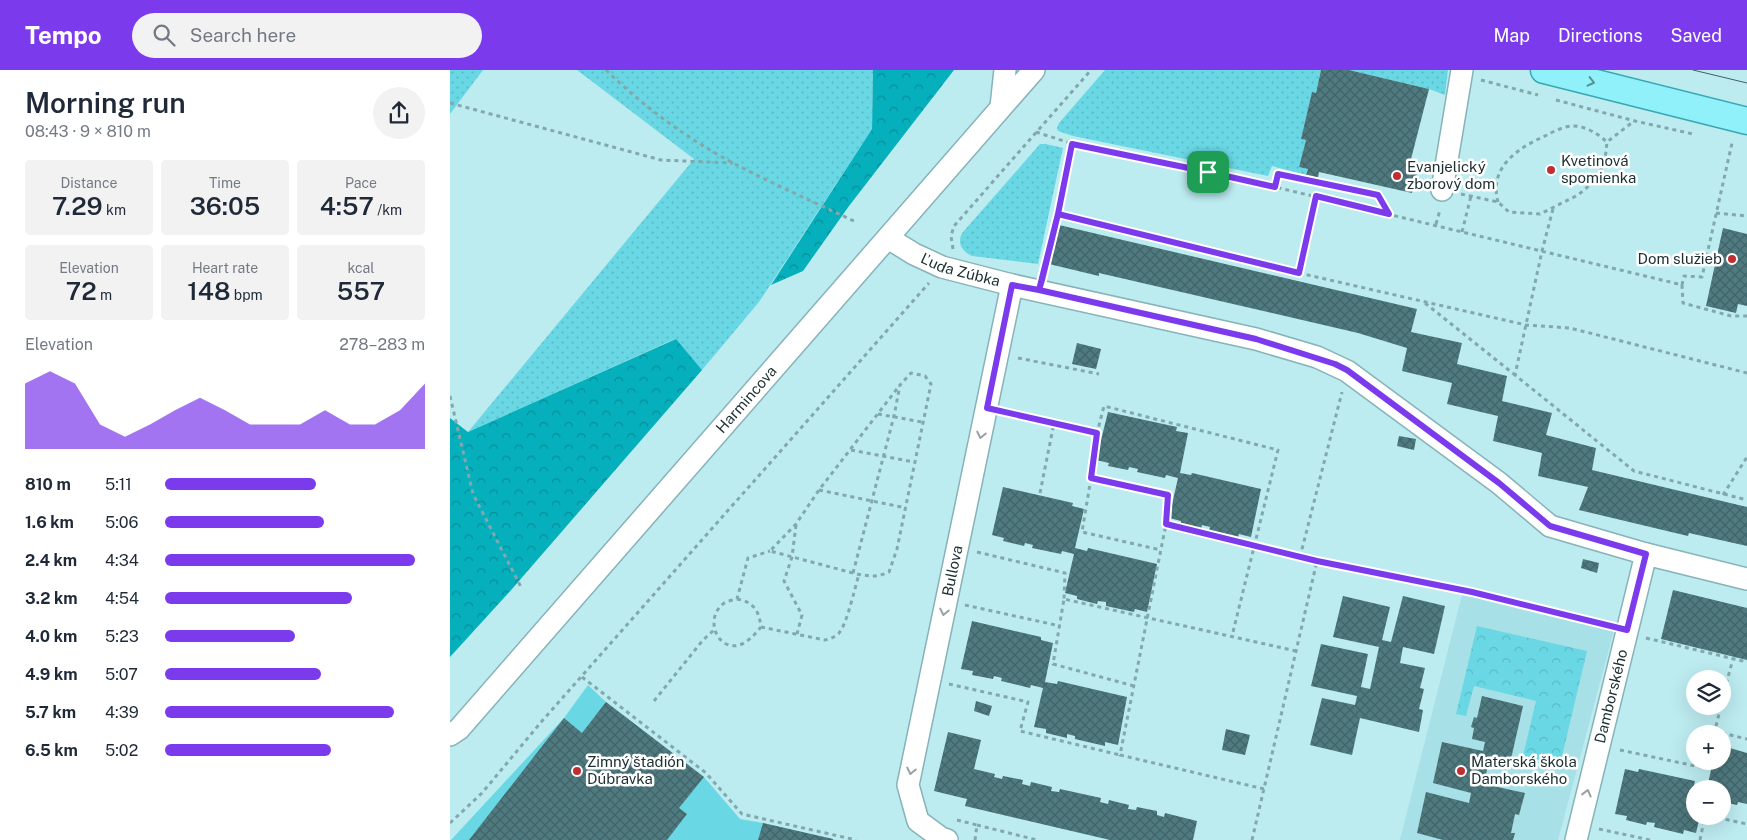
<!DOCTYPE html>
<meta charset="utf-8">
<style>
:root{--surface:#fff;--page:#f2f2f3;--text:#1f2937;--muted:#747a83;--accent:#7c3aed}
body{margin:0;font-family:"Public Sans",sans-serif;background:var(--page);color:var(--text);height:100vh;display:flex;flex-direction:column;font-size:19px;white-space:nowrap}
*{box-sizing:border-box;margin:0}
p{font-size:16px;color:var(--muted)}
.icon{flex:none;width:28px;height:28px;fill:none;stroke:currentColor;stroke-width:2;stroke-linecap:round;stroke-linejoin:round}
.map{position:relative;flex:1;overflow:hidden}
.panel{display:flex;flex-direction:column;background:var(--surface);width:450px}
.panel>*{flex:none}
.tools{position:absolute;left:1236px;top:600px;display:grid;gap:10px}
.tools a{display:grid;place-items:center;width:45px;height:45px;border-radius:50%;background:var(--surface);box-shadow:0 5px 20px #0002;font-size:25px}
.pin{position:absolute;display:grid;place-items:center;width:42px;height:42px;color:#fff;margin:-21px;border-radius:10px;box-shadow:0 2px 8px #0006}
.round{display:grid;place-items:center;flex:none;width:52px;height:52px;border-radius:26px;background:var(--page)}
.head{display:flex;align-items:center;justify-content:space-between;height:85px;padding:0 25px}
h1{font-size:28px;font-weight:600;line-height:38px}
.stats{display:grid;grid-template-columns:repeat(3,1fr);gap:8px;height:85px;padding:5px 25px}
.stats div{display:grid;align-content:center;border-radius:5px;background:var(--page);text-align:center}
.stats b{font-size:25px;font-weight:600}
.stats small{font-size:14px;font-weight:400}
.stats p{font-size:14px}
.chart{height:140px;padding:10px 25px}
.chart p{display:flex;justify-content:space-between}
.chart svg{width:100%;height:90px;margin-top:5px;fill:var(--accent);opacity:.7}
ul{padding:0 25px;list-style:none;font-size:16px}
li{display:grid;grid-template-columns:80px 60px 1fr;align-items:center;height:38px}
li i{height:12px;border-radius:6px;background:var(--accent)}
header{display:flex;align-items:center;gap:30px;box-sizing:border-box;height:70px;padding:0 25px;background:var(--accent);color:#fff}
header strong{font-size:24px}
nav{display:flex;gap:28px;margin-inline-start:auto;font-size:18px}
.search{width:350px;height:45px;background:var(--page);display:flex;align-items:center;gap:12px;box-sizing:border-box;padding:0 18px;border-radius:28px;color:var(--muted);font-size:19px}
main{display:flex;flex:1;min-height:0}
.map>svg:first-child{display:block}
.built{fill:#a7e0e6}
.grass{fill:url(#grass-dots)}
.forest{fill:url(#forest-crowns)}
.park{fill:url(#park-crowns)}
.garden{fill:#6ad8e4}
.building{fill:url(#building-cross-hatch)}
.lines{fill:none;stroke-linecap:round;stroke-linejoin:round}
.minor-casing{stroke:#86b3b8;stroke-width:24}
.major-casing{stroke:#37a7b2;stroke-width:29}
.path{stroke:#83a8ac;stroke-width:3;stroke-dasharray:4 4;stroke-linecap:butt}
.minor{stroke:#fff;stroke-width:21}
.major{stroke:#90f1fa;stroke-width:26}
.tram{stroke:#456063;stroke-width:1}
.oneway{stroke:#569096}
.oneway2{stroke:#99a1a2}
.route-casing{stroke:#fff;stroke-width:10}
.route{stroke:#7c3aed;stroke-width:6}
.poi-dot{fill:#be2e32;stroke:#fff;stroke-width:2}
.labels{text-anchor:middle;stroke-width:5;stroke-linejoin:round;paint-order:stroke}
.poi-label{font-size:15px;fill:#1c2f31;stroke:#fff;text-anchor:start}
.street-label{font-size:15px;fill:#1c2f31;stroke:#fff}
</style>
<header>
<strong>Tempo</strong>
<div class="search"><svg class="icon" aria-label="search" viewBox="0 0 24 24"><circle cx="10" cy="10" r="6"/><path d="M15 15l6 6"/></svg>Search here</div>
<nav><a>Map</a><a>Directions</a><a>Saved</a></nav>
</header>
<main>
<section class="panel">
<div class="head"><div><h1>Morning run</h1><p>08:43 · 9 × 810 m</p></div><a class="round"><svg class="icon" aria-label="share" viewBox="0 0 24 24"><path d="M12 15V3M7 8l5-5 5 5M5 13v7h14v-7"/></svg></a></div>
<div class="stats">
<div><p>Distance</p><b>7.29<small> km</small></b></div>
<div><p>Time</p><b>36:05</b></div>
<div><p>Pace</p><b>4:57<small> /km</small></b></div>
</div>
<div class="stats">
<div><p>Elevation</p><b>72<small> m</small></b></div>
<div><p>Heart rate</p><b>148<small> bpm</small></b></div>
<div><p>kcal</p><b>557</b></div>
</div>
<div class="chart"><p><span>Elevation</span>278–283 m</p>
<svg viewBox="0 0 160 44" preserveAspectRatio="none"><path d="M0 44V12L10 6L20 12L30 32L40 38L50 32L60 25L70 19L80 25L90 32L100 32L110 32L120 25L130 32L140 32L150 25L160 12V44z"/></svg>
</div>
<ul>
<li><b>810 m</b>5:11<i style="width:58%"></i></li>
<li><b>1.6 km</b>5:06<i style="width:61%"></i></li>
<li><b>2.4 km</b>4:34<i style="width:96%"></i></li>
<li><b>3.2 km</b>4:54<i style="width:72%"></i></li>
<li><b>4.0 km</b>5:23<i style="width:50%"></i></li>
<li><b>4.9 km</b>5:07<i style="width:60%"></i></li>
<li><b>5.7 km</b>4:39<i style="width:88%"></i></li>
<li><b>6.5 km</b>5:02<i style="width:64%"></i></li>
</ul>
</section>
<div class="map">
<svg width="1297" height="770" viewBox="0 0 1297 770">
<defs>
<pattern id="grass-dots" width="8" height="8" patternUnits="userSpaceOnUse" patternTransform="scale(1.25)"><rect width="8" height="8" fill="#6ad8e4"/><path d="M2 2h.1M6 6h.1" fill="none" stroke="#5bbac4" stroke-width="1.8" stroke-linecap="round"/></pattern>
<pattern id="forest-crowns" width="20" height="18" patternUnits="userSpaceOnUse" patternTransform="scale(1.25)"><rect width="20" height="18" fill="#05afbc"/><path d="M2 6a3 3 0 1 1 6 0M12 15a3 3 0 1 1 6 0" fill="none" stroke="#068f99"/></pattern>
<pattern id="park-crowns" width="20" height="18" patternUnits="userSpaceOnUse" patternTransform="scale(1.25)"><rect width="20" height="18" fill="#6ad8e4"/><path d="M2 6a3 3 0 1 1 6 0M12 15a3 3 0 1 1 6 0" fill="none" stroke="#5bbac4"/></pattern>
<pattern id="building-cross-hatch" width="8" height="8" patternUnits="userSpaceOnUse" patternTransform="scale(1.25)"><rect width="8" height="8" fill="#4f7a7f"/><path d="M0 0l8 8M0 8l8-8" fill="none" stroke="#416469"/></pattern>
</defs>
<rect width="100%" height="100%" fill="#bcebf0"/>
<!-- built -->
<path class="built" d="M 1012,525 L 1164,560 L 1108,770 L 950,770 Z"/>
<!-- grass -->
<path class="grass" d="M 0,0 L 33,0 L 0,44 Z
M 127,0 L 423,0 L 422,59 L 309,232 L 252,300 L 225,269 L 18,362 L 244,89 Z
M 655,0 L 871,0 L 866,23 L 862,23 L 851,69 L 856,70 L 849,97 L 858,99 L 856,105 L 822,96 L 818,106 L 623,66 L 608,61 L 607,58 L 609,53 Z
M 899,0 L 998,0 L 995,25 L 979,19 Z
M 590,74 L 596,74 L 613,78 L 588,194 L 522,186 C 512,182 506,172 513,162 Z"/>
<!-- forest -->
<path class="forest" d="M 423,0 L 504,0 L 399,136 L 353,201 L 321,215 L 422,59 Z
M 226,269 L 252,300 L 62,519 L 0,587 L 0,348 L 18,362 Z"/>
<!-- park -->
<path class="park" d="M 1027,556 L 1137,581 L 1109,699 L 1072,690 L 1086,631 L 1024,616 L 1016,646 L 1006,644 Z"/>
<!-- garden -->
<path class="garden" d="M 138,615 L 156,632 L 254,707 L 290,749 L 313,753 L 386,770 L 1,770 L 114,648 Z"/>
<!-- building -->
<path class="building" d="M 871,0 L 899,0 L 979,19 L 960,93 L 969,95 L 962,123 L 869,102 L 868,108 L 856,105 L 858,99 L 849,97 L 856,70 L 851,69 L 862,22 L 866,23 Z
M 609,155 L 967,239 L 961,262 L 1012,273 L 1007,294 L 1057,306 L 1052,331 L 1102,343 L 1096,365 L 1146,378 L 1142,400 L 1297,437 L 1297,476 L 1239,463 L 1238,466 L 1129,440 L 1138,417 L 1088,406 L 1092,383 L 1043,371 L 1048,346 L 997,334 L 1002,313 L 952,301 L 957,278 L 908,263 L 649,203 L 649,206 L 599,194 Z
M 1273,158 L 1297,164 L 1297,236 L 1288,234 L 1286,243 L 1256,236 Z
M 627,273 L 651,279 L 646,299 L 622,294 Z
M 658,342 L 727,357 L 726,361 L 738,363 L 730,403 L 741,405 L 742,403 L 811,419 L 801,467 L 789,464 L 788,468 L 759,461 L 760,457 L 752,455 L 751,459 L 731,454 L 731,451 L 719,448 L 728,408 L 716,405 L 715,408 L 687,402 L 688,399 L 679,397 L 678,400 L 658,396 L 659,393 L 646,390 Z
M 949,366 L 966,369 L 964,380 L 947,376 Z
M 553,417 L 623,433 L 622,436 L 634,439 L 625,478 L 637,481 L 638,478 L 707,494 L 697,542 L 685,539 L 684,542 L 656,536 L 656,532 L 648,531 L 647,534 L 627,529 L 627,526 L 615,523 L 624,484 L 612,481 L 611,484 L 582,478 L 583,475 L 575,473 L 574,476 L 553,471 L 554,468 L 542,465 Z
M 1133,489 L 1149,493 L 1147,503 L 1131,498 Z
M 1223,520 L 1297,538 L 1297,590 L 1211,569 Z
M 893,526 L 940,537 L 932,570 L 941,572 L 953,526 L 995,536 L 984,584 L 953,577 L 950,593 L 975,598 L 970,618 L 974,619 L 969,639 L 973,640 L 969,662 L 910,648 L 902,685 L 860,675 L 872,628 L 905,635 L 907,626 L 861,616 L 871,574 L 918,584 L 911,617 L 920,619 L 929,577 L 883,567 Z
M 522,551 L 591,567 L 591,570 L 603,573 L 595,612 L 607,614 L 608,611 L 677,627 L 668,675 L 655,672 L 655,676 L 625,669 L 625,666 L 617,664 L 617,668 L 596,663 L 596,659 L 584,657 L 593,618 L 581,615 L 580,618 L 551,611 L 552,608 L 544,606 L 543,609 L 522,605 L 523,601 L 511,599 Z
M 1032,626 L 1073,636 L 1061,689 L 1040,686 L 1034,714 L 1075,723 L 1069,745 L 1065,744 L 1061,763 L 1065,763 L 1063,770 L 993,770 L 967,763 L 976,722 L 1019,733 L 1021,723 L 983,713 L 992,672 L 1033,681 L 1035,672 L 1022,669 L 1024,658 L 1021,657 L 1024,647 L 1027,648 Z
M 526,631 L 542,636 L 539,646 L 524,641 Z
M 156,632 L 254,707 L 229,738 L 237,744 L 217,770 L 19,770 L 114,648 L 132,663 Z
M 776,659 L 800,665 L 795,685 L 772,680 Z
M 498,662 L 531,670 L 524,699 L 545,704 L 544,707 L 552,709 L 553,706 L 573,710 L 572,714 L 580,716 L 581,712 L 602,717 L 601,721 L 609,722 L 610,719 L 651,728 L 650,732 L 658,734 L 659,730 L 679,735 L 678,739 L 686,740 L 687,737 L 707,741 L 707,745 L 714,747 L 715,743 L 747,751 L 743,770 L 660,770 L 515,736 L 517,729 L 484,721 Z
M 1280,678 L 1297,683 L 1297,734 L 1288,732 L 1287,735 L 1272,732 L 1272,719 L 1245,719 L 1245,746 L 1250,746 L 1246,763 L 1234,760 L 1233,764 L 1204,757 L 1205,753 L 1197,752 L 1196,755 L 1176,750 L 1177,746 L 1165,744 L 1175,699 L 1188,702 L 1189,699 L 1245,711 L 1244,715 L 1257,718 L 1263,691 L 1272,691 L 1272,681 L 1279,682 Z
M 313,753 L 383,769 L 383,770 L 308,770 Z"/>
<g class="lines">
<!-- minor casing -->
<g class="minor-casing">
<g id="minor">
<path d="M 551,37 L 555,0"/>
<path d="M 992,120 L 1012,0"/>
<path id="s1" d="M 438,168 L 464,184 L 492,197 L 562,215 L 806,269 L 867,287 L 897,301 L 1049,413 L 1100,456 L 1196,484 L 1297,509"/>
<path id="s2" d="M 0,665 L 9,659 L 584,0"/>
<path id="s3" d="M 497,770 L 491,768 L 468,751 L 458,715 L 562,215"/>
<path id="s4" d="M 1126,770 L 1196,484"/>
</g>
</g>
<!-- major casing -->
<g class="major-casing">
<path id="major" d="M 1094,0 L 1297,51"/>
</g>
<!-- path -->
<path class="path" d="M 156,0 C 194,37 239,70 285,94 C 325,115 366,133 406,152
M 1031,10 L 1088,25
M 1106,30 L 1185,51 L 1243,64
M 0,33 L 211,90 L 283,93
M 586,62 L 623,74 L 825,117 L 1216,211 L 1232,215 L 1233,233 L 1281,246 L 1297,246
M 965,109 L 972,112
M 825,117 L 828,104 L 928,125 L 938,144
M 1011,124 L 1048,132 L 1059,142 L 1090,144 L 1128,125 L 1147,109 L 1155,90 L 1157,72
M 1048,132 C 1038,96 1070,77 1097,65 C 1104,61 1115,56 1123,56 C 1136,56 1148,64 1157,72 L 1184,51
M 1103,139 L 1092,181 L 1065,305 L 1184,401 L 1297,430
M 1266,143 L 1297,146
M 608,144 L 849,203 L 1076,255 L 1120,258 L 1297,303
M 986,154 L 990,140
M 1012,162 L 1021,126
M 503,179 L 501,166 L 504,156 L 641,0
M 594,200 L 623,74
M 849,203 L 866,126
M 1232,215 L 1234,206 L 1252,207 L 1282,73
M 975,233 L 1065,305
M 568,288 L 649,304
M 0,326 L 23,424 L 71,517
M 557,343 L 647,363
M 428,344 L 472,352
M 401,380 L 464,392
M 641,408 L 632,462 L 711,480
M 369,420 L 456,438
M 590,423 L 604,353
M 1273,425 L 1297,387
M 716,454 L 718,425 L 641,408 L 647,363 L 654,336 L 828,380 L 782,566
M 346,455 L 342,487 L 334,511 L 352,545 L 347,564
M 527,482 L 615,503 L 614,529
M 850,487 L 892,322
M 403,503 L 444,346 L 450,315 L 461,303 L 475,306 L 481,314 L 447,479 L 439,502 C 427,508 416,506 403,503 L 320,481 L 346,454 L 369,420 L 450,315
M 287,529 C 304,532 309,541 311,557 C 306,563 301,569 294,573 C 271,586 252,551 273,534 C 276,531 283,530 287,529 L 298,488 L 320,481
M 515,535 L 610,556
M 311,557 L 375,570 C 380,569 385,567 389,563 C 397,554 405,517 409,504
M 1196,568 L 1297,592
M 132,607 L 256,703 L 292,744 L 406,770
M 499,614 L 578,632 L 570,661 L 670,685
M 684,616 L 603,594 L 614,529 L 846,581
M 1272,629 L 1283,589
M 204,631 L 253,570 L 264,560
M 1264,661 L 1297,669
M 1264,664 L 1271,636
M 1170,680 L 1255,698 L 1257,691
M 814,719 L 670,685 L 716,454 L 867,491 L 1022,522 L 1158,555
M 1260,746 L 1297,754
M 507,750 L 527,755 L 525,770
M 0,753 L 32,723 L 92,651 L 479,213
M 527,755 L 587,770
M 1149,759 L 1200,770
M 802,770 L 867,491
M 1250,770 L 1255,746"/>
<!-- minor -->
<use href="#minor" class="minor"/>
<!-- major -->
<use href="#major" class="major"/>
<!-- tram -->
<path class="tram" d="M 1243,0 L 1297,13"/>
</g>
<!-- one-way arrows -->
<defs><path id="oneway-chevron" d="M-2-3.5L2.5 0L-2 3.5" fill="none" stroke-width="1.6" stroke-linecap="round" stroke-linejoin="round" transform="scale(1.25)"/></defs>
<use class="oneway" href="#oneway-chevron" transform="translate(1141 12) rotate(14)"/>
<g class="oneway2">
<use href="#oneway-chevron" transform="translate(531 365) rotate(102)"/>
<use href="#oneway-chevron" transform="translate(494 542) rotate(102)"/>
<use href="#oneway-chevron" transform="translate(461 701) rotate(102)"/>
<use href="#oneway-chevron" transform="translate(1137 723) rotate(-76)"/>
</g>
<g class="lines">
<!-- route casing -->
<g class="route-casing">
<path id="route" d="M 758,102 L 622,74 L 608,144 L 589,220 L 562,215 L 537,338 L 647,363 L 641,408 L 718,425 L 716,454 L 867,491 L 1022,522 L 1177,560 L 1196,484 L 1100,456 L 1049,413 L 897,300 L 885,294 L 806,269 L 589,220 L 592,210 L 608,144 L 849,203 L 866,126 L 939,144 L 928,125 L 828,104 L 825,117 L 758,102"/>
</g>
<!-- route -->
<use href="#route" class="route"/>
</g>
<!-- markers -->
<g class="poi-dot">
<circle cx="1101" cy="100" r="5"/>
<circle cx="947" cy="106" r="5"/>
<circle cx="1282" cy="189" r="5"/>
<circle cx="127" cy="701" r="5"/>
<circle cx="1011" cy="701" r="5"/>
</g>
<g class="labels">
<!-- poi labels -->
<g class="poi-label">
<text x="1111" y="96">Kvetinová<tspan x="1111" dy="17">spomienka</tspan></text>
<text x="957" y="102">Evanjelický<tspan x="957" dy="17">zborový dom</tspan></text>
<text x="1272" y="194" text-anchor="end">Dom služieb</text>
<text x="137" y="697">Zimný štadión<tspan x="137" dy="17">Dúbravka</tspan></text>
<text x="1021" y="697">Materská škola<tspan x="1021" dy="17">Damborského</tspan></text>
</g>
<!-- street labels -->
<g class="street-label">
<text dy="5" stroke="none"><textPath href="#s1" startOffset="80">Ľuda Zúbka</textPath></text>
<text dy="5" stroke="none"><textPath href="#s2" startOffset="448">Harmincova</textPath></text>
<text dy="5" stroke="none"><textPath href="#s3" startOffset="291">Bullova</textPath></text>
<text dy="5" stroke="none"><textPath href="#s4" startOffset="148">Damborského</textPath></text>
</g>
</g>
</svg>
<div class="tools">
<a><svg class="icon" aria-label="layers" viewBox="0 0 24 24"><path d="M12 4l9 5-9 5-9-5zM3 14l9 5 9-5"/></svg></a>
<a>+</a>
<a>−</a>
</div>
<div class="pin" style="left:758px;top:102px;background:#1e9e55"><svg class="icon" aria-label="arrive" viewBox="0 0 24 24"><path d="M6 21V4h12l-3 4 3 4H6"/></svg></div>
</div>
</main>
